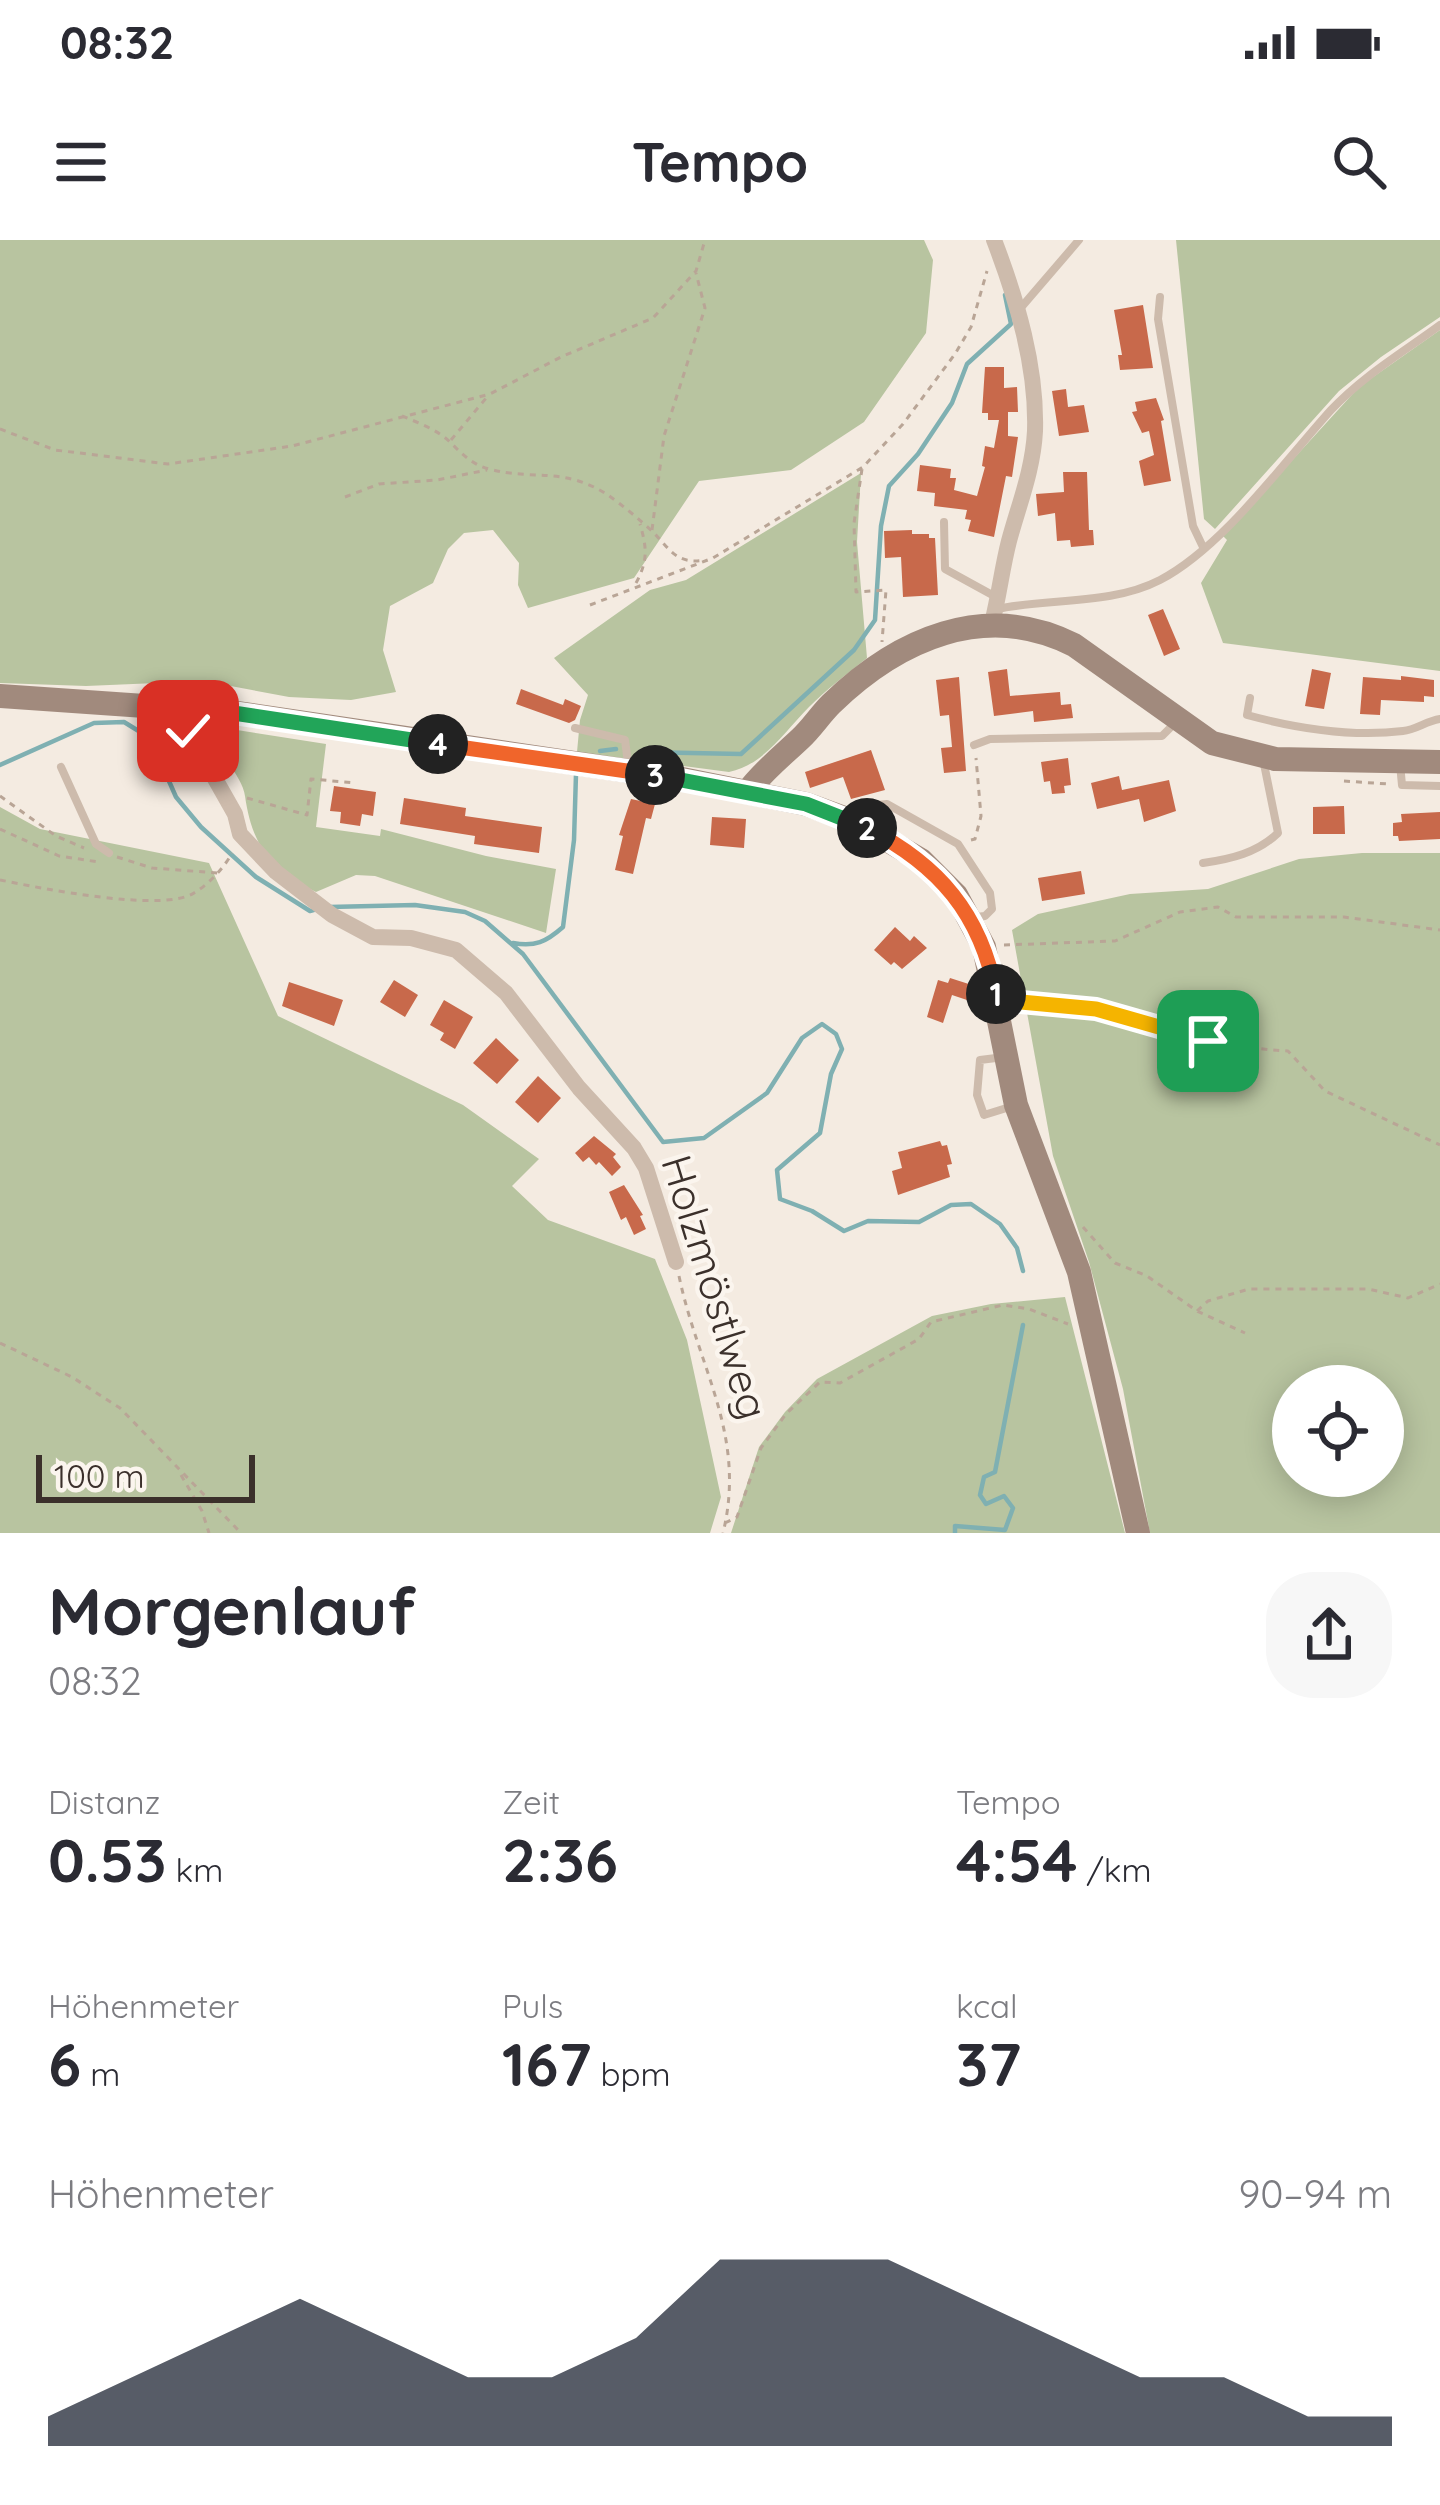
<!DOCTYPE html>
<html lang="de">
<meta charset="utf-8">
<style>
:root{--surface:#fff;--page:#f7f7f7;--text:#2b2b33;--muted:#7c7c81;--accent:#111827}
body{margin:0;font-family:Quicksand,sans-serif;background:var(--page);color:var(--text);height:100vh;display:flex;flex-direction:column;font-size:45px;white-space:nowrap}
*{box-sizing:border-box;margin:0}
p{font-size:39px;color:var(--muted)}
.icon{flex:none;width:66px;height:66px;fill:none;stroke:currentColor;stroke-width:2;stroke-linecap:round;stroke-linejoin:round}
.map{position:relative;height:1293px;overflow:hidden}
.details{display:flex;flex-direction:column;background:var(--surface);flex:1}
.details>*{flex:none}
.buttons{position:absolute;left:1272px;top:1125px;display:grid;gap:24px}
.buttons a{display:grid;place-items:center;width:132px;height:132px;border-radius:50%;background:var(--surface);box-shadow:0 6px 30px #0003;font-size:60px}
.scale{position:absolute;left:36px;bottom:30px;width:219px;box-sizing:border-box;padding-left:12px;border:6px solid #3b302b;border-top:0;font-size:33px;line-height:42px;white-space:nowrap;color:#3b302b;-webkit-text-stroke:9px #fbf5ee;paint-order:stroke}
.pin{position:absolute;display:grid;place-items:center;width:102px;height:102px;color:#fff;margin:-51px;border-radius:24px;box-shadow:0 6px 18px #0006}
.km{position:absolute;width:60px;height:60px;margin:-30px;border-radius:50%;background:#222;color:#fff;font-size:33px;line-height:60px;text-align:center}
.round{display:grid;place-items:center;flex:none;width:126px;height:126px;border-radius:48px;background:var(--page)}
.headline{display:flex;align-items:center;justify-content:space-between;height:204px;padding:0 48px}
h1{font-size:66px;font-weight:700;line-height:90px}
.figures{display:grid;grid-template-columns:repeat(3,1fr);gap:18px;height:204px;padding:12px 48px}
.figures div{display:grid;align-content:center}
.figures b{font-size:60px;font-weight:700}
.figures small{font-size:33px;font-weight:400}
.figures p{font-size:33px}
.chart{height:336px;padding:24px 48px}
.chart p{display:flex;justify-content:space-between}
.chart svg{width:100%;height:216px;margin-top:12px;fill:var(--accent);opacity:.7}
.status{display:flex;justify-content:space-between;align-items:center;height:84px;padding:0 60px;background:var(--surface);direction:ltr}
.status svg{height:33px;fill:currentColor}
header{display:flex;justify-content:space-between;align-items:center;height:156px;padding:0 48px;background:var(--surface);font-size:54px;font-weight:700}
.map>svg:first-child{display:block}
.green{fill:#b8c4a0;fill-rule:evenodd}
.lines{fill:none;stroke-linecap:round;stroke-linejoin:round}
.stream{stroke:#7fb0b2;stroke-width:4.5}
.building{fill:#c8694b}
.path{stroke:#b9a596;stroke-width:3;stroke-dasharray:6 6;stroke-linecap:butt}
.lane{stroke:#cdbbac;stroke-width:8}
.street{stroke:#cdbbac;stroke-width:16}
.secondary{stroke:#a18a7d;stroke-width:24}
.split-1-casing{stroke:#fff;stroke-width:24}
.split-2-casing{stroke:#fff;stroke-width:24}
.split-3-casing{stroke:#fff;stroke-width:24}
.split-4-casing{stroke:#fff;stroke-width:24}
.split-5-casing{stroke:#fff;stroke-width:24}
.split-6-casing{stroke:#fff;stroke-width:24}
.split-1{stroke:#f5b400;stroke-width:15}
.split-2{stroke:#f0652b;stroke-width:15}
.split-3{stroke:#22a559;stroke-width:15}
.split-4{stroke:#f0652b;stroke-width:15}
.split-5{stroke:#22a559;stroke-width:15}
.split-6{stroke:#f5b400;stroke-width:15}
.labels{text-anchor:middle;stroke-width:9;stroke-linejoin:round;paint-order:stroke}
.street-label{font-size:42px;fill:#3b302b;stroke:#fbf5ee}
</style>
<div class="status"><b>08:32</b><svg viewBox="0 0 49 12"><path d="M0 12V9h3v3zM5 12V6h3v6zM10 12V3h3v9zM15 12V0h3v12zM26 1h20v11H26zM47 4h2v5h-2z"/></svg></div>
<header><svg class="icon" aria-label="menu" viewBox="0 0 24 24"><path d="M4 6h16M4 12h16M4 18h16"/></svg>Tempo<svg class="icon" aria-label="search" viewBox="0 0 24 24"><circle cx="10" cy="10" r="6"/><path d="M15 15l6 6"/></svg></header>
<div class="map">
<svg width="1440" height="1293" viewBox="0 0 1440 1293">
<rect width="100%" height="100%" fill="#f4ebe1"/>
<!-- green -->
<path class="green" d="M 0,0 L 924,0 L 933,20 L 926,93 L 864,182 L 791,230 L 699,241 L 634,338 L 528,368 L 518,345 L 519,323 L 493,290 L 464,293 L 448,309 L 433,343 L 390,366 L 383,410 L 396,452 L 351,460 L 289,457 L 204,441 L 86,446 L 0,443 Z
M 1176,0 L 1440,0 L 1440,77 L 1381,117 L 1339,151 L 1215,289 L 1204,279 Z
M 1440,90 L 1440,431 L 1223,403 L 1201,343 L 1227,300 L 1223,296 L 1359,147 Z
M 861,233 L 857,302 L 867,418 C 847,434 827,449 809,467 C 785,491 764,525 729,532 L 577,512 L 580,480 L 588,455 L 554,418 L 650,350 L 686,340 Z
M 218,487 L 326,504 L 316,587 L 380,596 L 381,589 L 486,616 L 556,629 L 546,693 L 375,636 L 356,635 L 316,652 C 270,629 252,605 245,556 C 243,540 225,519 215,506 L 222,501 L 221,494 L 214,489 Z
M 0,567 L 40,589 L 209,623 L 278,776 L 463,865 L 539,919 L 512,946 L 548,980 L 655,1019 L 687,1100 L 721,1257 L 710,1293 L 0,1293 Z
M 1362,613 L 1440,613 L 1440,1293 L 1150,1293 L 1123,1149 L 1089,1022 L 1053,916 L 1012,690 L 1038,674 L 1130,654 L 1208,649 L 1299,619 ZM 1293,1146 L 1383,1146 L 1383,1236 L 1293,1236 Z
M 1065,1057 L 1125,1293 L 731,1293 L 759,1207 L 785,1172 L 817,1139 L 932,1076 L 991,1064 Z"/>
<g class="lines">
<!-- stream -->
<path class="stream" d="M 600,511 L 616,509
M 641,512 L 741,514 L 854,410 L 875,380 L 881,286 L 889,246 L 918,214 L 952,163 L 967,124 L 1011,84 L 1005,55
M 0,525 L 94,483 L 124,482 L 150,498 L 176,557 L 201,587 L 256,637 L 310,671 L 317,669
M 329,667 L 415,665 L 465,672 L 485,681 L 523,714 L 663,902 L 704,898 L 767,853 L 802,798 L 822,784 L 836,794 L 842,809 L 831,834 L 820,893 L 777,930 L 780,959 L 812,971 L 844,991 L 868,981 L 919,982 L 951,965 L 971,964 L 1000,984 L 1017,1008 L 1023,1031
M 513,703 C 535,707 546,702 563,687 L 574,600 L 576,534
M 955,1293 L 955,1286 L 1005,1290 L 1013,1268 L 1004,1256 L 986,1264 L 980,1255 L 984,1237 L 995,1232 L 1023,1085"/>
</g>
<!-- building -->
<path class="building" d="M 1143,65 L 1153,128 L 1120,130 L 1118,115 L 1122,115 L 1114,70 Z
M 985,127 L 1004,127 L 1004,148 L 1017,147 L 1018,172 L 1008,172 L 1008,196 L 1018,197 L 1012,237 L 1006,236 L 994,297 L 968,291 L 971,280 L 965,279 L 967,270 L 934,266 L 935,253 L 917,251 L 920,225 L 951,229 L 950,238 L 956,238 L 954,250 L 977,256 L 985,227 L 982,226 L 985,206 L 994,208 L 999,180 L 988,180 L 988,173 L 982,173 Z
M 1066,149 L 1068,167 L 1084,165 L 1089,192 L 1059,196 L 1052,151 Z
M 1156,158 L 1164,180 L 1161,181 L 1171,241 L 1144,246 L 1139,221 L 1154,215 L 1149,191 L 1142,193 L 1132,172 L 1137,171 L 1135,162 Z
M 1063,232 L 1087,232 L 1089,290 L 1093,290 L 1094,305 L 1071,307 L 1070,300 L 1057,301 L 1055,273 L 1038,276 L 1036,254 L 1064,252 Z
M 912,290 L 912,294 L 929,294 L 929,298 L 935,298 L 938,355 L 903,357 L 901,317 L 885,318 L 884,291 Z
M 1163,369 L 1180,409 L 1164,416 L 1148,375 Z
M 1007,429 L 1010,456 L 1060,452 L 1061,465 L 1071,464 L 1073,478 L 1034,482 L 1033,471 L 994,476 L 988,432 Z
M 1312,429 L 1331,433 L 1324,469 L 1305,466 Z
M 1401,436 L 1434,440 L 1434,457 L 1424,456 L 1424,462 L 1381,460 L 1380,475 L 1360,474 L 1363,437 L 1401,440 Z
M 959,437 L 966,531 L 944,533 L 941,508 L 952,507 L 949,475 L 940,476 L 936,440 Z
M 521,449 L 563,465 L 565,459 L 581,466 L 575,480 L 569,483 L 516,464 Z
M 871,510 L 885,550 L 851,559 L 843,537 L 810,548 L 805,532 Z
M 1068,518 L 1071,545 L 1064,546 L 1065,553 L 1052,554 L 1050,541 L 1044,542 L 1041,522 Z
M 1119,536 L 1122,550 L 1169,540 L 1176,571 L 1144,582 L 1139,559 L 1097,569 L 1091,543 Z
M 334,546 L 376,552 L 373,576 L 362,574 L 360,586 L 340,583 L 341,572 L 330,571 Z
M 404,558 L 466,568 L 465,576 L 542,587 L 539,613 L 474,604 L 475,596 L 400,584 Z
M 631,559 L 655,564 L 651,579 L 646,578 L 633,634 L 615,630 L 623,596 L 619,595 Z
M 1344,566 L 1345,594 L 1313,594 L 1313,567 Z
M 1440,572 L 1440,599 L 1399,601 L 1398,596 L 1393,596 L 1393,583 L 1402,582 L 1401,574 Z
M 712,577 L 746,579 L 744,608 L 710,605 Z
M 1081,631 L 1085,654 L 1042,661 L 1038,638 Z
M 895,687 L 910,701 L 914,696 L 927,708 L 902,729 L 894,722 L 891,725 L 874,710 Z
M 950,738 L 975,746 L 973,762 L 952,755 L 943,783 L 927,777 L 938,740 L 948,743 Z
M 394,740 L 418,755 L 405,777 L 380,762 Z
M 289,742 L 343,760 L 334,786 L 282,766 Z
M 444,760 L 473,777 L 455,809 L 440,800 L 444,793 L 430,785 Z
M 496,798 L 519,820 L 497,844 L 473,823 Z
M 538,836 L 561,858 L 538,883 L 515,862 Z
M 594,896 L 616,914 L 613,917 L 621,927 L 612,936 L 599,922 L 596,925 L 589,917 L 583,922 L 575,913 Z
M 940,901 L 942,906 L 947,905 L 952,924 L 947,925 L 950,937 L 898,955 L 892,931 L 902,928 L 898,912 Z
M 624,945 L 643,975 L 640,976 L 646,989 L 634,995 L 626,977 L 621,980 L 609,952 Z"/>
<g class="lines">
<!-- path -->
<path class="path" d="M 402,176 C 419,183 438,190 451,203 C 462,214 473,225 489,229 C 534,241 563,226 608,255 C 622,265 639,279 652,291 C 670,309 676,325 705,320
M 0,189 L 55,210 L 168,224 L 292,206 L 490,154 L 561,117 L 653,78 L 696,31 L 705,0
M 451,200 L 487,157
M 862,229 L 854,283 L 856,352 L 886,350 L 882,402
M 345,257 L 379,244 L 437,240 L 487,230
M 652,290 L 664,196 L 705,68 L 696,33
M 636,343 C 648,321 647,308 640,284
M 590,365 L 713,318 L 863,227 L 903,184 L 955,114 L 971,87 L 987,31
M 1344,541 L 1388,544
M 0,556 L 56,596 L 84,608
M 247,558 L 307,575 L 311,539 L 356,543
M 0,589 L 59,616 L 99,622
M 971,600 L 975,599 L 981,576 L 976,518
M 117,617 L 152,628 L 218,633
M 0,640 C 40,648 162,673 194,653 C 209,644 224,628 232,613
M 1004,705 L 1115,701 L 1180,672 L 1218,667 L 1236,677 L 1344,677 L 1440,690
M 1015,760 C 1042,767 1071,762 1098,769 C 1162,786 1221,808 1288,811 L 1325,851 L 1440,905
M 1083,987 L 1115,1023 L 1147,1036 L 1197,1071 L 1245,1093
M 679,1036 C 698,1128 747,1195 723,1293
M 1197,1071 L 1208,1061 L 1249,1049 L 1368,1049 L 1408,1058 L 1440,1044
M 0,1103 L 72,1137 L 120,1168 L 241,1293
M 181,1235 L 202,1271 L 209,1293
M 725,1283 L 737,1277 L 761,1208 L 786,1174 L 820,1142 L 840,1143 L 919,1099 L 931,1082 L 1003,1065 L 1029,1069 L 1068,1084"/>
<!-- lane -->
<path class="lane" d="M 1160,57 L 1158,79 L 1193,286 L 1203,307
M 1019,70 L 1079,0
M 944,282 L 945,329 L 996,357
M 997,369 C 1050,358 1112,365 1160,340 C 1223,307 1283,223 1331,170 C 1364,135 1402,113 1440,85
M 1250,458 L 1247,475 C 1295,488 1353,497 1403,491 C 1416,490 1426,481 1440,479
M 575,488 L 625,500 L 628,523
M 974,505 L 990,499 L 1162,496 L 1176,482
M 1400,524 L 1402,545 L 1440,546
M 61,527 L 96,604 L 109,613
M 862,577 L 868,566 L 887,564 L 958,604 L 990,653 L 992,669 L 985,676 L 976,677
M 1203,623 C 1231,619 1257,613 1278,593 L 1264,524
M 1004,817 L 980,820 L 977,855 L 984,875 L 1013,866"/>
<!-- street -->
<path class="street" d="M 992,383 C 999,356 1002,328 1009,301 C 1019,264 1033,230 1035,191 C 1037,127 1017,60 994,0
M 182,467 L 188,491 L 235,574 L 240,594 L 276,632 L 332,675 L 373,697 L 411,698 L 456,710 L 506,753 L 579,848 L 634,908 L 646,928 L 676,1022"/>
<!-- secondary -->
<path class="secondary" d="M 0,456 L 231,472 L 682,539 L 806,564 L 858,583 L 921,620 L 956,655 L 984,707 L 1016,865 L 1079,1032 L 1138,1293
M 748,551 C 763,531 782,516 800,499 C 811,489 820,475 831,464 C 898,399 985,360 1074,405 L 1212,503 L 1275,519 L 1440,522"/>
</g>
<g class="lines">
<!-- split-1 casing -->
<g class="split-1-casing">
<path id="split-1" d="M 996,754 L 1021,762 L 1096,769 L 1208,801"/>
</g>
<!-- split-2 casing -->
<g class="split-2-casing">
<path id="split-2" d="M 867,588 C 939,625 981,674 996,754"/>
</g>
<!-- split-3 casing -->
<g class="split-3-casing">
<path id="split-3" d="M 655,535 L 806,564 L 867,588"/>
</g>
<!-- split-4 casing -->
<g class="split-4-casing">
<path id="split-4" d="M 438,504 L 655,535"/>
</g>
<!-- split-5 casing -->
<g class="split-5-casing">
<path id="split-5" d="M 220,471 L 438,504"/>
</g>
<!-- split-6 casing -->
<g class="split-6-casing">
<path id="split-6" d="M 188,491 L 182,467 L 220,471"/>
</g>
<!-- split-1 -->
<use href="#split-1" class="split-1"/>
<!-- split-2 -->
<use href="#split-2" class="split-2"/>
<!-- split-3 -->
<use href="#split-3" class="split-3"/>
<!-- split-4 -->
<use href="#split-4" class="split-4"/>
<!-- split-5 -->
<use href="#split-5" class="split-5"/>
<!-- split-6 -->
<use href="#split-6" class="split-6"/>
</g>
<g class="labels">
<!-- street labels -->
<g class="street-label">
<text transform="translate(715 1047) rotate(73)" y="15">Holzmöstlweg</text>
</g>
</g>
</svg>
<div class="buttons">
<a><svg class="icon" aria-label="locate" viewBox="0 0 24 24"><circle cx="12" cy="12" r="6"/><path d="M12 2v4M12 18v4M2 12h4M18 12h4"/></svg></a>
</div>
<div class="scale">100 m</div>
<div class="pin" style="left:1208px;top:801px;background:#1e9e55"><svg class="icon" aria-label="arrive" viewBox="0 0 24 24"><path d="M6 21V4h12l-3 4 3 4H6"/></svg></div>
<div class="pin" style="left:188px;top:491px;background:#d93025"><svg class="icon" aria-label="check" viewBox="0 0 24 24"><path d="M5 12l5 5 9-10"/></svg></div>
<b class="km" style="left:996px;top:754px">1</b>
<b class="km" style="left:867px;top:588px">2</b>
<b class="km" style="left:655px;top:535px">3</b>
<b class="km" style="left:438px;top:504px">4</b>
</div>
<section class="details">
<div class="headline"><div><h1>Morgenlauf</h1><p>08:32</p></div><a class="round"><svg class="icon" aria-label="share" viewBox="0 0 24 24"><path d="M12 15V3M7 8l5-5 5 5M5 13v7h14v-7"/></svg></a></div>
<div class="figures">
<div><p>Distanz</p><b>0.53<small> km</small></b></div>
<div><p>Zeit</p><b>2:36</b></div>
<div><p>Tempo</p><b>4:54<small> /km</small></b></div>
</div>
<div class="figures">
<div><p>Höhenmeter</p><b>6<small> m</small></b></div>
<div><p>Puls</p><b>167<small> bpm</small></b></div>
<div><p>kcal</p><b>37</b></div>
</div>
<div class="chart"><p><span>Höhenmeter</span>90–94 m</p>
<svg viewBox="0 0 160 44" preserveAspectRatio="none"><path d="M0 44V38L10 30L20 22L30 14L40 22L50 30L60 30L70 22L80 6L90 6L100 6L110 14L120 22L130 30L140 30L150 38L160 38V44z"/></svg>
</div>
</section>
